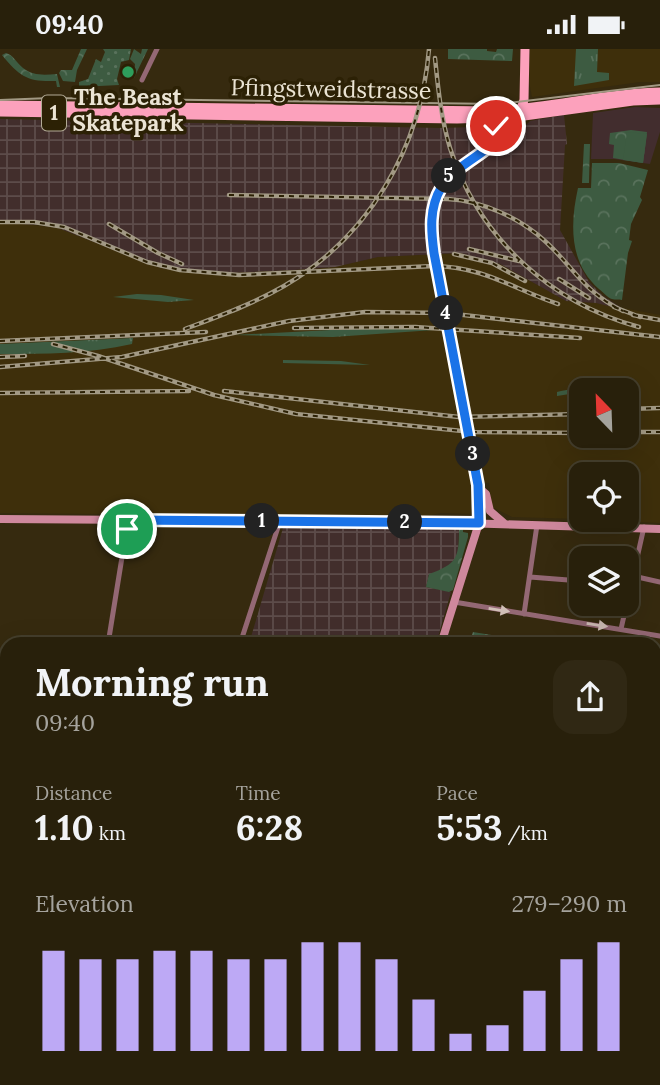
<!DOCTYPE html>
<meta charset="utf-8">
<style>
:root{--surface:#28200b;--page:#302814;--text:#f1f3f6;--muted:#a5a39d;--line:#443e2c;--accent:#bda9f5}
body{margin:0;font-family:Lora,serif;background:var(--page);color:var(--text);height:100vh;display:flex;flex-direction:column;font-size:26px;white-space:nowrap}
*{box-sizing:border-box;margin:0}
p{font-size:23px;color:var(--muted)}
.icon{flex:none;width:38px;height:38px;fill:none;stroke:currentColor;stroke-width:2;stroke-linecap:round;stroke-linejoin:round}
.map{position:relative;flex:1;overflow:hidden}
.details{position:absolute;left:0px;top:588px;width:662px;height:448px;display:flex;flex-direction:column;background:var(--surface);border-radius:21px 21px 0 0;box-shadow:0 7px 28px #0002,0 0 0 2px var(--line)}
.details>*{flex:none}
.needle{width:46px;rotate:337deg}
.buttons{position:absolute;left:569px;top:329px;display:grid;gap:14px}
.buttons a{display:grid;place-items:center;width:70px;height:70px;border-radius:14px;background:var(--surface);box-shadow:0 7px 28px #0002,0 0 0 2px var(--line);font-size:35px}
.pin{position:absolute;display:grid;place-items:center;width:60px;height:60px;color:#fff;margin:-30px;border:4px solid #fff;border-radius:50%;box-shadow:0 2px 7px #0007}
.km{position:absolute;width:35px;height:35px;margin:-18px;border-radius:50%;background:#222;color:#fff;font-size:19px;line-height:35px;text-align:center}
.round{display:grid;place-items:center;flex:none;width:74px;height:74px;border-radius:21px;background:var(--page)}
.summary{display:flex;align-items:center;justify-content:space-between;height:119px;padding:0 35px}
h1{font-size:38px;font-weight:800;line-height:52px}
.figures{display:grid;grid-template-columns:repeat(3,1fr);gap:10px;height:119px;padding:7px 35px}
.figures div{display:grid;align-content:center}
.figures b{font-size:35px;font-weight:800}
.figures small{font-size:19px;font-weight:400}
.figures p{font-size:19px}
.chart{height:196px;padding:14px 35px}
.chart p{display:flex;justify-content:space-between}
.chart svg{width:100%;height:126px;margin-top:7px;stroke:var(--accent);stroke-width:6}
.status{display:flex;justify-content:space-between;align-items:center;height:49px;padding:0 35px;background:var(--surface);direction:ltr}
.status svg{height:19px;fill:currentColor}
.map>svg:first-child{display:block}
.built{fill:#3e2f0b;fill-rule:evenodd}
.industrial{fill:url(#industrial-grid)}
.education{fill:#422d2e}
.grass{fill:url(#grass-tufts)}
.forest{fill:url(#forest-crowns)}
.garden{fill:url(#garden-dots)}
.pitch{fill:#3d5b41}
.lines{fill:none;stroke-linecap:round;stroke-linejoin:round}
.street{stroke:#946874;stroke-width:5}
.secondary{stroke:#cf889d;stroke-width:8}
.primary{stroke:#fca1bc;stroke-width:9}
.tram{stroke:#a29984;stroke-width:2}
.rail-casing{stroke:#a29984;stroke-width:4.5}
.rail{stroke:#2c2105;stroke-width:2;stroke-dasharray:5;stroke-linecap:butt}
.secondary-bridge{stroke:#cf889d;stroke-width:8}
.oneway{fill:#d1bfb7}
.route-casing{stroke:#fff;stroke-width:14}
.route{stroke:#1a73e8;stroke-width:9}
.leisure-dot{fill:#2e9e5b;stroke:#2c2105;stroke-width:2.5}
.labels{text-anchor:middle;stroke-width:7;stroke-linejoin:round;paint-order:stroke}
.shield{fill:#2c2105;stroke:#b2aa96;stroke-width:2}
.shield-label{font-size:21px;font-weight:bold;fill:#ebe4d4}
.street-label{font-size:23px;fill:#ebe4d4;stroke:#2c2105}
.poi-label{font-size:23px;font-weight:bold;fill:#ebe4d4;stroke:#2c2105}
</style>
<div class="status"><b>09:40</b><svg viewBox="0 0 49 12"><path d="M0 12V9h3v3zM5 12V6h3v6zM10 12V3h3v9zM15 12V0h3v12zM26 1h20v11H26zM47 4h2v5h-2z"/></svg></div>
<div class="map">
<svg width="660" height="1036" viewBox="0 0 660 1036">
<defs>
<pattern id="industrial-grid" width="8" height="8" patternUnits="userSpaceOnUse" patternTransform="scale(1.75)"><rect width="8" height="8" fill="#422e2c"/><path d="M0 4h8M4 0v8" fill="none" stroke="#5d4c4a"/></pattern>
<pattern id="grass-tufts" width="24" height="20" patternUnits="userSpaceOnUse" patternTransform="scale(1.75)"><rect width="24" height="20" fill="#3d5b41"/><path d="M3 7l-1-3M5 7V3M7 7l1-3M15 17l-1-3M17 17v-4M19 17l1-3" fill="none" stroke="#59725c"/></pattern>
<pattern id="forest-crowns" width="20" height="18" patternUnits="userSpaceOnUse" patternTransform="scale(1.75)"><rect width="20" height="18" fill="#3d5b41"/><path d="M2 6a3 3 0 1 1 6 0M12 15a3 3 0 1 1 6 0" fill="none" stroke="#59725c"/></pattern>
<pattern id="garden-dots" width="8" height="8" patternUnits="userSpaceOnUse" patternTransform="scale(1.75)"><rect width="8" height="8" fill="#3d5b41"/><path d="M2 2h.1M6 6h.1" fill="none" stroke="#59725c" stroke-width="1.8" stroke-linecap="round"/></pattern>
</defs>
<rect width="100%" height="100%" fill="#362a0f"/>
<!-- built -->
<path class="built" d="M 530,0 L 660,0 L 660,33 L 640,33 L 532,48 L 529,33 Z
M 0,175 L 24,175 L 58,179 L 161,219 L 207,225 L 294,221 L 335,218 L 378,208 L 460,204 L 500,215 L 566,252 L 596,254 L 660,266 L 660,474 L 588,471 L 626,471 L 626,425 L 581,425 L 581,470 L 512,468 L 492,458 L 489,434 L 473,433 L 471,465 L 441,464 L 420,468 L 0,464 ZM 581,341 L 626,341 L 626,387 L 581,387 Z"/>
<!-- industrial -->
<path class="industrial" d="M 564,66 L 567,95 L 565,96 L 560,181 L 589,233 L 603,247 L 625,261 L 596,254 L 566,252 L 500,215 L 460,204 L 378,208 L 335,218 L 294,221 L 207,225 L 161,219 L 58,179 L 41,176 L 0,174 L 0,70 L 439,79 L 525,77 L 530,72 Z
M 283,479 L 459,480 L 458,504 L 455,510 L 447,518 L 429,526 L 426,538 L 451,543 L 436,595 L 249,595 Z"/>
<!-- education -->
<path class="education" d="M 635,58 L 660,59 L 660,83 L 650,115 L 614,110 L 591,110 L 593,64 Z
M 654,610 L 660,611 L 660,653 L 655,652 Z"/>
<!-- grass -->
<path class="grass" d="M 576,0 L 598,0 L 597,23 L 609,24 L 609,31 L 574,37 Z
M 137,245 L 161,246 L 194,251 L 168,253 L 113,248 Z
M 369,279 L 434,281 L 333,288 L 234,286 Z
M 133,289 L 132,295 C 88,305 45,305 0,305 L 0,295 Z
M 283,311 L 341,312 L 370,316 L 283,314 Z
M 606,334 L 607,339 L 557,347 L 557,343 L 561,342 Z"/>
<!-- forest -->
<path class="forest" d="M 81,0 L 87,0 L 77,21 L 75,33 L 63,32 L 59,24 L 61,21 L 72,21 Z
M 134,0 L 141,5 L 142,0 L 148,0 L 134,29 L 135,15 L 130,10 Z
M 448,0 L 487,0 L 487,2 L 496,3 L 497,0 L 513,0 L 512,12 L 448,10 Z
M 6,4 C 13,6 16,13 23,19 C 33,27 44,26 57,25 L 60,38 L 57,38 L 56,32 C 28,33 20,28 2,6 Z
M 631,81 L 647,83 L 643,114 L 613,109 L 614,96 L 609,95 L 610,84 Z
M 584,95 L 590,95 L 589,134 L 582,134 Z
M 592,114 L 619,114 L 648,121 L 640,148 L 642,151 L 631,175 L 629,191 L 632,192 L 628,204 L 622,251 C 619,250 615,251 612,250 C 608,249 603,243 599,240 C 569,214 570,175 578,139 L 591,139 Z
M 459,480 L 463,480 L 463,483 L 468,484 L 468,488 L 453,541 L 449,543 L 426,538 L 429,525 C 457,515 459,509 459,480 Z"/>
<!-- garden -->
<path class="garden" d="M 103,0 L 131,0 L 129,11 L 121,13 L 117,30 L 119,36 L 79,38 L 79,33 L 88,30 L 96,10 L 101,13 L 105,3 Z
M 473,583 L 522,591 L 523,588 L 567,595 L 469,595 Z"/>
<!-- pitch -->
<path class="pitch" d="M 627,83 L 647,85 L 643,114 L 623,111 Z
M 147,1029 L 272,1029 L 269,1036 L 145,1036 Z"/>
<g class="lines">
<!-- street -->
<path class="street" d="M 142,31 L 157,0
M 633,527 L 660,533
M 530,528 L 581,532
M 454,553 L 660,587
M 524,565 L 537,476
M 621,580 L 644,478
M 108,595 L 128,471
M 240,595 L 280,472
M 0,625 L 7,625
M 654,694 L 660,695
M 0,712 L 4,690
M 0,728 L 7,729
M 654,1014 L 660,1016
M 46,1036 L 48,1029
M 284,1036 L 287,1029
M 478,1036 L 492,1029"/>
<!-- secondary -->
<path class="secondary" d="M 483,69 L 496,77 L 498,83 L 495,91
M 452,124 L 498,91 L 517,68
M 479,439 L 486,445 L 490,462 L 505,475
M 0,470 L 430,473 L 660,480
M 441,595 L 479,474 L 478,436
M 0,773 L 7,775
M 0,780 L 7,781
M 654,904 L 660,905
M 654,911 L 660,912
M 646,1036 L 654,1029"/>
<!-- primary -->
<path class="primary" d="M 0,56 L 491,62 C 548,60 603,44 660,43
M 0,63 L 457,70 L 517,68 L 633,52 L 660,51
M 520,63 L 524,51 L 525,0"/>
<!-- tram -->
<path class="tram" d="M 0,51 L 50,49 L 499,55 L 660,36
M 0,778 L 7,779
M 654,907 L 660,908
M 653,1036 L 660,1030"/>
<!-- rail casing -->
<g class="rail-casing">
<path id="rail" d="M 435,9 C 438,39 441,69 450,99 C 478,188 550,254 639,278
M 229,146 L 448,150 C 483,152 520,169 546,193 C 575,220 584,243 623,262
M 0,173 L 34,173 L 64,178 L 147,213 L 180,221 L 239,226 L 434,217 C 485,218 513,240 558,255
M 109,175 L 158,204 L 182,215
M 469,200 L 519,212
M 454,205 L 492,214 L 525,232
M 559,230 L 589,249
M 614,258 L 640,268
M 633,266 L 660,271
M 294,279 L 415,278 L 580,289
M 185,280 C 219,267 253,255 284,237 C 370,187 421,98 429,0
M 0,292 L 206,283
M 53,295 L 98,307 L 214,346 L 296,365 L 472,383 L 581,384
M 0,308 L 25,307
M 0,318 L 122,308 L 289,272 L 365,263 L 446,264 L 660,288
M 224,342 L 459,368 L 581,365
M 0,344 L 189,342
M 626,360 L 660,359
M 626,383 L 660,383"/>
</g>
<!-- rail -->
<use href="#rail" class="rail"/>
<!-- secondary-bridge -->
<path class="secondary-bridge" d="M 452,124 C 434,143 430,166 432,192 L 478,436"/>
</g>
<!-- one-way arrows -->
<defs><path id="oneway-solid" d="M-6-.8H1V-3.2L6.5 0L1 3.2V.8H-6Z" transform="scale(1.75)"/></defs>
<g class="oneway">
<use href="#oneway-solid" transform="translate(499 561) rotate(9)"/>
<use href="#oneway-solid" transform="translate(597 576) rotate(9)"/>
</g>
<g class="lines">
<!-- route casing -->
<g class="route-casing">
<path id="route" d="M 127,480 L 128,471 L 479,474 L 478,436 L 434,204 C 431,182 429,159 441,139 C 453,117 492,102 497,88 C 499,83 498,82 496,77"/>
</g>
<!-- route -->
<use href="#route" class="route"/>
</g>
<!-- markers -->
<circle class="leisure-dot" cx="128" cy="23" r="7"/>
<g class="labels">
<!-- shield labels -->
<rect class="shield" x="42" y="46.5" width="24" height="35" rx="5"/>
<g class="shield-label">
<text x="54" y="71">1</text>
</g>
<!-- street labels -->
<g class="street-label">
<text transform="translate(331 40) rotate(1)" y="8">Pfingstweidstrasse</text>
</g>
<!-- poi labels -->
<g class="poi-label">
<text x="128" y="56">The Beast<tspan x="128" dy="26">Skatepark</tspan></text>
</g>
</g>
</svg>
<div class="buttons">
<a><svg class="needle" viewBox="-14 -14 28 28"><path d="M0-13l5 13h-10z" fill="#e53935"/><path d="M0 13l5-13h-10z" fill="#a5a39d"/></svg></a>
<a><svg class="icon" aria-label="locate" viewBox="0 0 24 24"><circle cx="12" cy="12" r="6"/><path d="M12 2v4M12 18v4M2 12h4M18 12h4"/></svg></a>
<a><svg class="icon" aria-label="layers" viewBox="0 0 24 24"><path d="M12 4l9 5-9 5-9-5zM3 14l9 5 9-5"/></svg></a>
</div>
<div class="pin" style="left:127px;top:480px;background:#1e9e55"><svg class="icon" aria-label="arrive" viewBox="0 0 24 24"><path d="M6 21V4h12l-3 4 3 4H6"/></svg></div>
<div class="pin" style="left:496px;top:77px;background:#d93025"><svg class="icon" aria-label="check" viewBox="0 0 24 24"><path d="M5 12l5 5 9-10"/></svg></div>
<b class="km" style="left:262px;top:472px">1</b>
<b class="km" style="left:405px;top:473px">2</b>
<b class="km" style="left:473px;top:405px">3</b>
<b class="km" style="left:446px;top:264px">4</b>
<b class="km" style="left:449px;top:127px">5</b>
<section class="details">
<div class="summary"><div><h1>Morning run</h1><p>09:40</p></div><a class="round"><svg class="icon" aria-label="share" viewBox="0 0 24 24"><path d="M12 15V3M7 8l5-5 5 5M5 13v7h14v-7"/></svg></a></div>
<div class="figures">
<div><p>Distance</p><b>1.10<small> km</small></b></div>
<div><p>Time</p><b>6:28</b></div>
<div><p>Pace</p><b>5:53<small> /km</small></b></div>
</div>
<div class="chart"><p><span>Elevation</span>279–290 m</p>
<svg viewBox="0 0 160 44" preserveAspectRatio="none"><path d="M5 44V9M15 44V12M25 44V12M35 44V9M45 44V9M55 44V12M65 44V12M75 44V6M85 44V6M95 44V12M105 44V26M115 44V38M125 44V35M135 44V23M145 44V12M155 44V6"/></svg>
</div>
</section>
</div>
